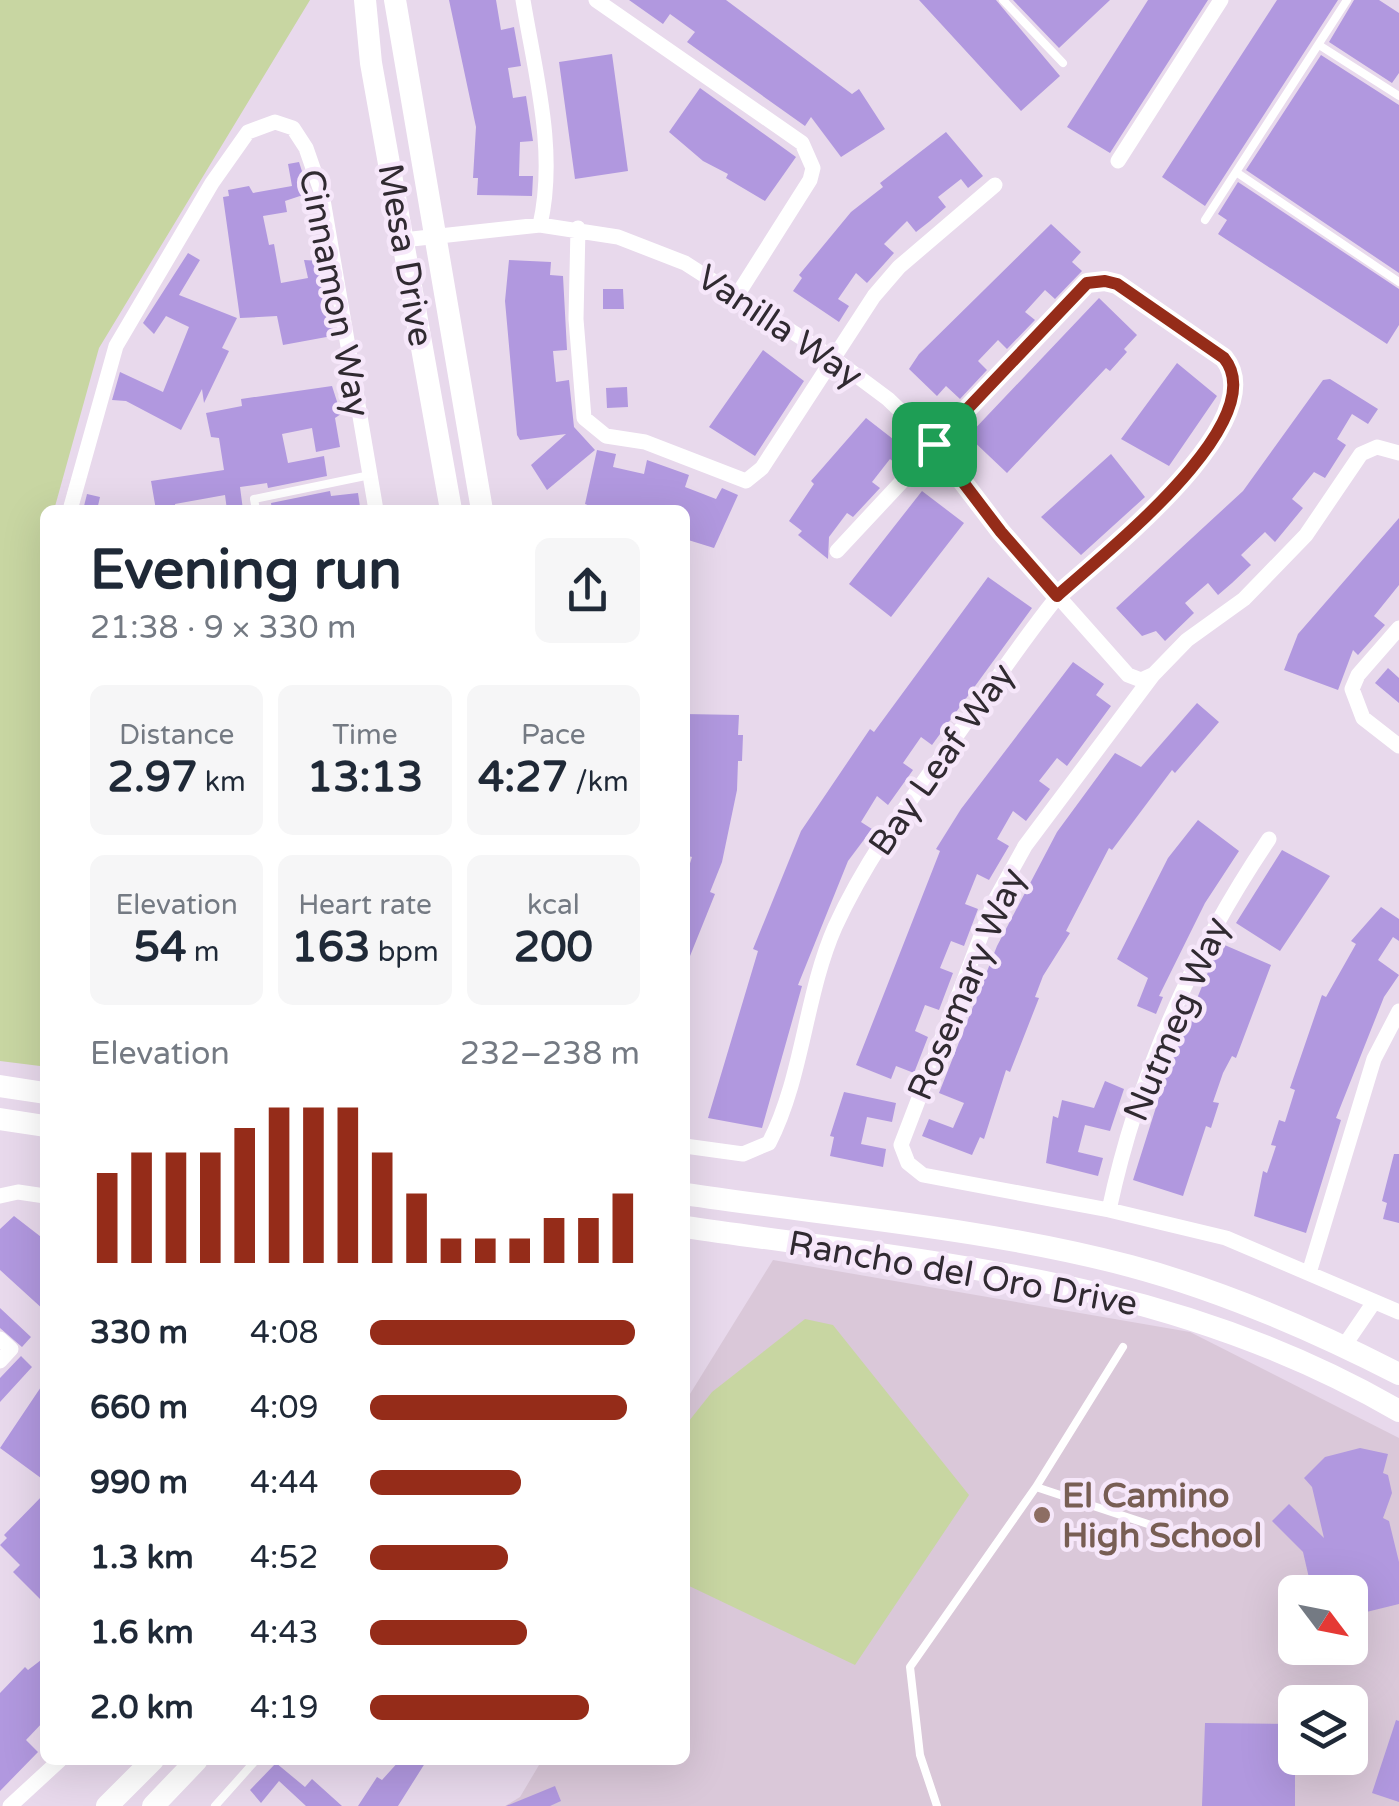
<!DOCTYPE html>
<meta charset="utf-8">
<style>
:root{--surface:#fff;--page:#f6f6f7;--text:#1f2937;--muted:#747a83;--accent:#952c19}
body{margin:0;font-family:"Varela Round",sans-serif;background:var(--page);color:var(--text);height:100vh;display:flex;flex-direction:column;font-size:38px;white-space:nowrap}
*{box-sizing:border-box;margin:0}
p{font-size:32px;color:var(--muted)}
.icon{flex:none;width:55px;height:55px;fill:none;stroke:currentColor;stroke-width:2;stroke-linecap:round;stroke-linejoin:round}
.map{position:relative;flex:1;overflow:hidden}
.panel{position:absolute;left:40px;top:505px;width:650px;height:1260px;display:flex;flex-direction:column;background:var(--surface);border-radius:15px;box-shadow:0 10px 40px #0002}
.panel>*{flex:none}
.needle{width:65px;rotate:122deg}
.buttons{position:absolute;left:1278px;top:1575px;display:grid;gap:20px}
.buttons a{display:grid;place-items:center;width:90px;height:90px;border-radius:15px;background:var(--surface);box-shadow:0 10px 40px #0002;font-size:50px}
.pin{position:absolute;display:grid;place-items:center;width:85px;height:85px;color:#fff;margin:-42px;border-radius:20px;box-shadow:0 5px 15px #0006}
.round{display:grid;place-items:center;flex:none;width:105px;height:105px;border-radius:15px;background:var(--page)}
.head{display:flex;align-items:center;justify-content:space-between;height:170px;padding:0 50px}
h1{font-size:55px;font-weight:700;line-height:75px}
.metrics{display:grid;grid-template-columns:repeat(3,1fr);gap:15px;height:170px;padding:10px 50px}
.metrics div{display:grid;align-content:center;border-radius:15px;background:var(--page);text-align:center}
.metrics b{font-size:42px;font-weight:700}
.metrics small{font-size:28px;font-weight:400}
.metrics p{font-size:28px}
.chart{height:280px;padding:20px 50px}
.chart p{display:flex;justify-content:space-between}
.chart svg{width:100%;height:180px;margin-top:10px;stroke:var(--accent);stroke-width:6}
ul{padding:0 50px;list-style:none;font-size:32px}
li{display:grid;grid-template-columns:160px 120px 1fr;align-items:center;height:75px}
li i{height:25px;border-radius:12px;background:var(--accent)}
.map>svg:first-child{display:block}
.education{fill:#dac8d9;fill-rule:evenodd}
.green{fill:#c8d6a2}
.building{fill:#b198df}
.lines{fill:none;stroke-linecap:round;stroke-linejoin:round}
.lane{stroke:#fff;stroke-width:8}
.street{stroke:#fff;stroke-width:15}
.secondary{stroke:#fff;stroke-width:22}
.route-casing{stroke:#fff;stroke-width:20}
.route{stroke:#952c19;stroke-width:12}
.education-dot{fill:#8d6e63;stroke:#f6e7fa;stroke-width:4}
.labels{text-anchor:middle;stroke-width:9;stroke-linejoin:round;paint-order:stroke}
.street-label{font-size:35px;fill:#302a31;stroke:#f6e7fa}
.education-label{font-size:35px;font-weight:bold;fill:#785e54;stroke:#f6e7fa;text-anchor:start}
</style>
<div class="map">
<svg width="1399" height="1806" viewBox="0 0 1399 1806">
<rect width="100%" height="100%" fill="#e8d9ec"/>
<!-- education -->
<path class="education" d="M 773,1260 L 1190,1332 L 1399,1438 L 1399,1806 L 505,1806 L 520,1797 L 542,1760 L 685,1760 L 685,1402 ZM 1295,1592 L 1350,1592 L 1350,1648 L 1295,1648 ZM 1295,1702 L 1350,1702 L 1350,1758 L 1295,1758 Z"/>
<!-- green -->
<path class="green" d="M 0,0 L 310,0 L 99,348 L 54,510 L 45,510 L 40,1066 L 0,1061 Z
M 805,1319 L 833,1325 L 969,1495 L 855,1665 L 685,1584 L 685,1426 L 712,1392 Z"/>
<!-- building -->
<path class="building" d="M 449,0 L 496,0 L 501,30 L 514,27 L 521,66 L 508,68 L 513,98 L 526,96 L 533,141 L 520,142 L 519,176 L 533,176 L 532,196 L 477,195 L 478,178 L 473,178 L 476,127 Z
M 629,0 L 726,0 L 852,94 L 859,89 L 885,129 L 841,157 L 811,117 L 805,126 L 701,52 L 687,42 L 695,32 L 670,14 L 663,24 Z
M 919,0 L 996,0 L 1060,76 L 1021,111 Z
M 1013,0 L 1110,0 L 1059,48 Z
M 1148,0 L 1208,0 L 1110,153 L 1067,127 Z
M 1277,0 L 1338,0 L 1205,206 L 1162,177 Z
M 1354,0 L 1379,0 L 1399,13 L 1399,73 L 1392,83 L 1329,42 Z
M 612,54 L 628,171 L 575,179 L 559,62 Z
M 1321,55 L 1399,105 L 1399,273 L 1246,170 Z
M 700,88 L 796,157 L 765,201 L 726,178 L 728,174 L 703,161 L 669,132 Z
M 946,132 L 983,176 L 968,188 L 961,179 L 938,197 L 946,207 L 930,221 L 916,232 L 907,221 L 884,244 L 894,253 L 867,283 L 856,273 L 838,299 L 849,306 L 839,322 L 793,291 L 802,278 L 799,275 L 851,212 L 883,187 L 880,183 Z
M 299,162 L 309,193 L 285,201 L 287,212 L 263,216 L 269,245 L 274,244 L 281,283 L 308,278 L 304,260 L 321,261 L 333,331 L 332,336 L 283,345 L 277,316 L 240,318 L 223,197 L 229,196 L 228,190 L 249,186 L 253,193 L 292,186 L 288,164 Z
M 1238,182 L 1399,289 L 1399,325 L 1387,344 L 1218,234 L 1227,220 L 1218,214 Z
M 1051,224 L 1081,252 L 1072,262 L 1082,271 L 1055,299 L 1045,290 L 1025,312 L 1035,320 L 1007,349 L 998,340 L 978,361 L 987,370 L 960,399 L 946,386 L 937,396 L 909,369 L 919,354 Z
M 188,253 L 200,260 L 179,295 L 237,318 L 222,348 L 229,351 L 204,403 L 202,389 L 181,430 L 126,401 L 112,400 L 120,372 L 163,392 L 189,327 L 166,316 L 154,334 L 143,323 Z
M 509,260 L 551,262 L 550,275 L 563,276 L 567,350 L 553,351 L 556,382 L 569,380 L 574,427 L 595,450 L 547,490 L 531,465 L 566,434 L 520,440 L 517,435 L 505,301 Z
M 603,289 L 623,289 L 624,309 L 603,309 Z
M 1099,298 L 1137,335 L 1124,349 L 1127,352 L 1110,371 L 1106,368 L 1007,473 L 968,436 Z
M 763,350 L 804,381 L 755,456 L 709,427 Z
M 1177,363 L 1217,396 L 1169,466 L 1121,439 Z
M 1330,379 L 1378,409 L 1368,424 L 1352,414 L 1337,439 L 1346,445 L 1325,478 L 1314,472 L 1292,499 L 1303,508 L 1275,542 L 1265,532 L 1241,555 L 1251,565 L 1232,583 L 1218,595 L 1208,583 L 1185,603 L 1194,613 L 1165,641 L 1156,631 L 1142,636 L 1116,608 L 1243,491 L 1323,380 Z
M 332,386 L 341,414 L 335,418 L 340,447 L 316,452 L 312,428 L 282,434 L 288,463 L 324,456 L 327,476 L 268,488 L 267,483 L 240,487 L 243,510 L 227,510 L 225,495 L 175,504 L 176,510 L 156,510 L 151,481 L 224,470 L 219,438 L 211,437 L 206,413 L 242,406 L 241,399 Z
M 627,387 L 628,407 L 607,408 L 606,388 Z
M 866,418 L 911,453 L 900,467 L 890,459 L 872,482 L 880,488 L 853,517 L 847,513 L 829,537 L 828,559 L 798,535 L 802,531 L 789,521 L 814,484 L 811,481 Z
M 597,450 L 616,454 L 613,467 L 644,474 L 647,460 L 689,475 L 685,487 L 716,499 L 722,488 L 738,495 L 714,548 L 685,539 L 685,510 L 600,510 L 585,504 Z
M 1111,454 L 1145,497 L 1081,555 L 1041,517 Z
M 330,491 L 331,496 L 358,493 L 360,507 L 272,510 L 271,503 Z
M 922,491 L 964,523 L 891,617 L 849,584 Z
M 87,494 L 100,497 L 97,510 L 83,510 Z
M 1399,518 L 1399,585 L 1374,616 L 1385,625 L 1358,655 L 1353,650 L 1338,690 L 1284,670 L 1298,634 Z
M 988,577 L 1032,608 L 932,745 L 921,737 L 903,763 L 913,770 L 888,805 L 877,796 L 861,822 L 872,829 L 848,861 L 798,985 L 802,986 L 762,1128 L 708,1118 L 758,951 L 753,949 L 801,831 L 870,729 L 874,732 Z
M 1073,662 L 1104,684 L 1096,695 L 1111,706 L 1067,766 L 1057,758 L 1039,781 L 1050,789 L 1026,821 L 1013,811 L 997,839 L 1009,846 L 989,880 L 977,874 L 965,904 L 978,909 L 964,946 L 951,941 L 940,968 L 953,973 L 939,1010 L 925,1005 L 915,1031 L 928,1037 L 914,1073 L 896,1066 L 891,1079 L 856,1065 L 940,851 L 936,849 L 961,809 Z
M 1388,668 L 1399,678 L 1399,703 L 1375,683 Z
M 1197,703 L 1219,722 L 1175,773 L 1172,770 L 1112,850 L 1109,848 L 1066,931 L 1070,933 L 1043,976 L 1035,997 L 1039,998 L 1010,1072 L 1006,1070 L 984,1139 L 980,1137 L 972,1155 L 922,1136 L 929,1119 L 953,1128 L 964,1103 L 939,1093 L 997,946 L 1057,832 L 1115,753 L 1141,767 Z
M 685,714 L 739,715 L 738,735 L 743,735 L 742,761 L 738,761 L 737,790 L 722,862 L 710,892 L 715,894 L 688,961 L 685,879 L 692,857 L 685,855 Z
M 1198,820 L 1239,851 L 1205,903 L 1159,996 L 1163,997 L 1156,1014 L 1137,1006 L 1148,978 L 1117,959 L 1168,858 Z
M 1282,850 L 1330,876 L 1280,951 L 1236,923 Z
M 1381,907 L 1399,919 L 1399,941 L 1393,937 L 1378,960 L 1399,975 L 1384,997 L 1336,1118 L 1341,1120 L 1306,1233 L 1254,1216 L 1263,1171 L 1267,1173 L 1276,1146 L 1271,1145 L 1279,1120 L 1285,1122 L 1295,1090 L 1290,1088 L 1322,995 L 1326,997 L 1356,944 L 1351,941 Z
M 1220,943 L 1271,965 L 1236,1058 L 1232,1056 L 1223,1073 L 1213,1102 L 1219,1103 L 1211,1128 L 1206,1126 L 1183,1196 L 1133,1180 L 1169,1066 Z
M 1105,1081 L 1124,1089 L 1110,1131 L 1085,1125 L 1078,1152 L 1103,1158 L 1098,1176 L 1046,1163 L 1053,1116 L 1058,1118 L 1062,1100 L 1094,1108 Z
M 844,1092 L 896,1103 L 892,1122 L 867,1117 L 861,1144 L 886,1149 L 883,1167 L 830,1156 L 834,1137 L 830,1136 Z
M 1394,1154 L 1399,1154 L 1399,1223 L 1383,1219 L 1387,1203 L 1382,1201 Z
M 14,1216 L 45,1240 L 45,1311 L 0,1270 L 0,1229 Z
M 0,1308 L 31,1337 L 22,1347 L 0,1328 Z
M 21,1356 L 32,1367 L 0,1402 L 0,1378 Z
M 45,1381 L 45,1481 L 0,1448 Z
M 1360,1448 L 1388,1454 L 1383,1473 L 1388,1475 L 1392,1493 L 1383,1518 L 1389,1521 L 1399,1562 L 1399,1604 L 1350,1616 L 1350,1592 L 1306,1592 L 1302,1579 L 1309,1578 L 1303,1552 L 1272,1521 L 1289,1504 L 1324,1538 L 1312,1487 L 1304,1478 L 1325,1457 Z
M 45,1493 L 45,1604 L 13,1572 L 20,1565 L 0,1545 L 7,1538 L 4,1535 Z
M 45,1657 L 45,1720 L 26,1740 L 38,1752 L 0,1791 L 0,1693 L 25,1667 L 28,1670 Z
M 1396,1720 L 1399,1721 L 1399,1802 L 1372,1793 Z
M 1205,1723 L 1295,1724 L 1295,1806 L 1202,1806 Z
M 400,1760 L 427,1760 L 398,1806 L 358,1806 L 377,1777 L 382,1780 Z
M 276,1763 L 305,1787 L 312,1779 L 342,1806 L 306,1806 L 279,1781 L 261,1803 L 250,1790 Z
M 555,1786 L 561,1801 L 550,1806 L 506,1806 Z"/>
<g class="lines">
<!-- lane -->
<path class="lane" d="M 1003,0 L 1063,63
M 1319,45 L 1399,96
M 1236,172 L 1399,282
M 1205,220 L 1347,0
M 256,510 L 254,499 L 370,475
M 1123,1347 L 1036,1487 L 1175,1533
M 215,1806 L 256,1760
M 937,1806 L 920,1755 L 910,1667 L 1036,1487"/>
<!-- street -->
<path class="street" d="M 523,0 C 535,73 557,151 540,225
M 596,0 L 802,143 L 813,168 L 810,180 L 736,297
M 1118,161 L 1221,0
M 578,228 L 576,319 L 584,418 L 606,436 L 645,442 L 746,481 L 762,468 L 874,296 L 899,267 L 995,185
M 403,240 L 540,225 L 618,237 L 685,263 L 833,358 L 888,399 L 935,444 L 1001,532 L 1128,675 L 1141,680 L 1152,675
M 1399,453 L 1377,447 L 1361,454 L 1306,535 L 1244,599 L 1187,640 L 1153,675 L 1025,846 L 994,902 L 901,1145 L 908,1163 L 923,1175 L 1109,1210 L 1226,1238 L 1399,1312
M 70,510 L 116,346 L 212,183 L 248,132 L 275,122 L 293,128 L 306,148 L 322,194 L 376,510
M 1399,628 L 1358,675 L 1352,689 L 1363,718 L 1399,746
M 685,1146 L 743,1154 L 769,1143 C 803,1077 805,995 835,927 C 866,859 909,802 952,742 C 986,695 1018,646 1054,601 C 1090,553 1279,428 1224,357 L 1117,284 L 1087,283 L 837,551
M 0,1196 L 18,1192 L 45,1196
M 1109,1210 C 1138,1075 1192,953 1269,839
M 1309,1273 L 1374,1059 L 1399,1011
M 0,1339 L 11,1349 L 0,1361
M 1344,1346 L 1374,1302
M 10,1806 L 60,1760"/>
<!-- secondary -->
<path class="secondary" d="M 365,0 L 371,63 L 451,510
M 395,0 L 482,510
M 0,1086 L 45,1093
M 0,1119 L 45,1126
M 685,1194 C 832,1216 986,1228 1130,1266 C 1224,1291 1313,1330 1399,1374
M 685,1227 C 939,1264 1172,1279 1399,1411
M 107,1806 L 153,1760
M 153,1806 L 197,1760"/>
</g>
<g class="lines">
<!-- route casing -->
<g class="route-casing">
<path id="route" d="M 1105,281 L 1117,284 L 1224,358 C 1275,421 1100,557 1057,596 L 1001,532 L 934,444 L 1087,283 Z"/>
</g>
<!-- route -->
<use href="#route" class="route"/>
</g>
<!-- markers -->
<circle class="education-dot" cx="1042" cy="1515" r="10"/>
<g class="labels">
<!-- street labels -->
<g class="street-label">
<text transform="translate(406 255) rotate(80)" y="12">Mesa Drive</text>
<text transform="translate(335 293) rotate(79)" y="12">Cinnamon Way</text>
<text transform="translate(780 326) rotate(34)" y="12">Vanilla Way</text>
<text transform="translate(941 759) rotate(-55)" y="12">Bay Leaf Way</text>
<text transform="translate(966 984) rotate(-67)" y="12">Rosemary Way</text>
<text transform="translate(1176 1019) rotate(-67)" y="12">Nutmeg Way</text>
<text transform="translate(963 1273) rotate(10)" y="12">Rancho del Oro Drive</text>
</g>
<!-- education labels -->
<g class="education-label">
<text x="1062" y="1507">El Camino<tspan x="1062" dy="40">High School</tspan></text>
</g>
</g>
</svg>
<div class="buttons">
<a><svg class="needle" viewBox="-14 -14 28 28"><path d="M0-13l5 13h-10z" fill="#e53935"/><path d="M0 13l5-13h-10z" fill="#747a83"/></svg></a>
<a><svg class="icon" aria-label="layers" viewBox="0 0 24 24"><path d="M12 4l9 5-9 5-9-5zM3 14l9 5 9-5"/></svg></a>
</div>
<div class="pin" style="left:934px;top:444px;background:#1e9e55"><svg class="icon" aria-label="arrive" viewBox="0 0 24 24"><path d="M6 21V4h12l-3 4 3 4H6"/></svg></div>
<section class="panel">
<div class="head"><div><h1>Evening run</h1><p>21:38 · 9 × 330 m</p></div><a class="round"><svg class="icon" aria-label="share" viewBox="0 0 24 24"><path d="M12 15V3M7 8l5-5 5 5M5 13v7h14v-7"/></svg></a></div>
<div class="metrics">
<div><p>Distance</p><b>2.97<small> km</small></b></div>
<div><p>Time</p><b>13:13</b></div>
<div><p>Pace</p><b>4:27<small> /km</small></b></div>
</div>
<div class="metrics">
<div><p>Elevation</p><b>54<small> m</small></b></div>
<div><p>Heart rate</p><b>163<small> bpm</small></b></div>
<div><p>kcal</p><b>200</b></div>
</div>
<div class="chart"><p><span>Elevation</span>232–238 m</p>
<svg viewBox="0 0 160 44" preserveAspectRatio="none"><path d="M5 44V22M15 44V17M25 44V17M35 44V17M45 44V11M55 44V6M65 44V6M75 44V6M85 44V17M95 44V27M105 44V38M115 44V38M125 44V38M135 44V33M145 44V33M155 44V27"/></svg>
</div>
<ul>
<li><b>330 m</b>4:08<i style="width:98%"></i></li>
<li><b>660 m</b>4:09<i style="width:95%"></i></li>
<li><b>990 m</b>4:44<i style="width:56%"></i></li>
<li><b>1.3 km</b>4:52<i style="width:51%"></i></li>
<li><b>1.6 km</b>4:43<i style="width:58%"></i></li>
<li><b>2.0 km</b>4:19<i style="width:81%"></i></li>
</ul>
</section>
</div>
